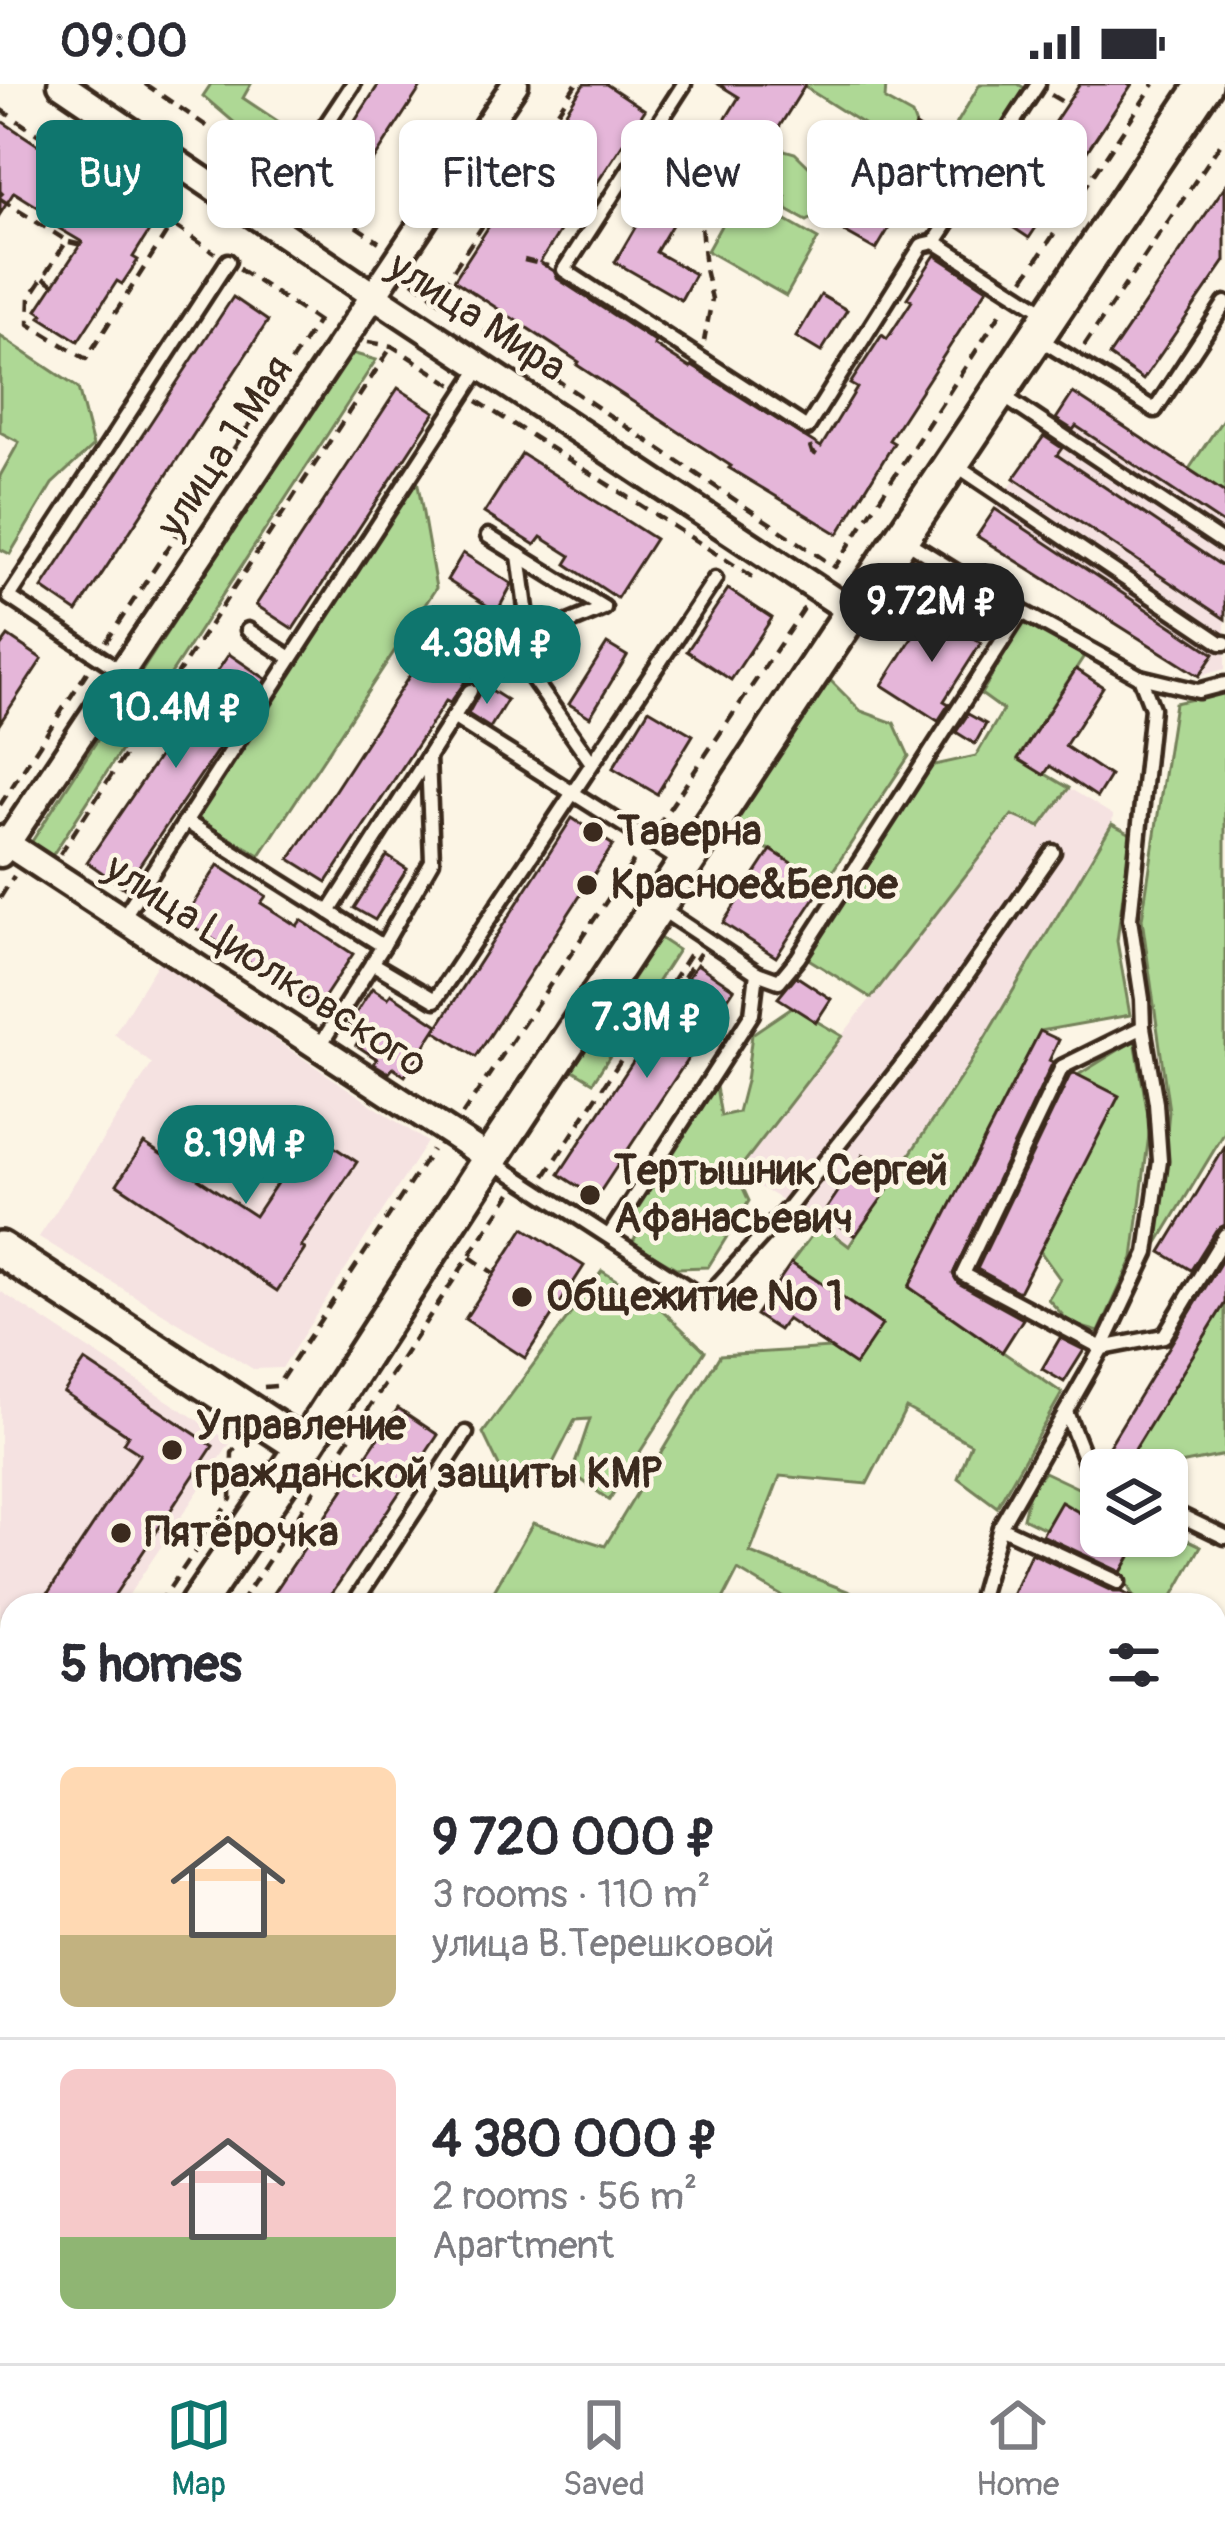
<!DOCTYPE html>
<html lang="en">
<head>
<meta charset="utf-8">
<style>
	body { margin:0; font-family:Pangolin,sans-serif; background:#f2f2f3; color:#2b2b33; height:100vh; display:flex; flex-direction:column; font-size:45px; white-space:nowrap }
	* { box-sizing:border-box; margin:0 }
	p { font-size:39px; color:#7c7c81 }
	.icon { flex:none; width:66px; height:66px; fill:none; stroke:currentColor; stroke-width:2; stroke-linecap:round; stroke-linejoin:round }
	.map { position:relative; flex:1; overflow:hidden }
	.details { position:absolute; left:0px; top:1509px; width:1227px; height:771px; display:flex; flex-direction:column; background:#fff; border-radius:36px 36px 0 0; box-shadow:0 3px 9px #0004 }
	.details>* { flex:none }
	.banner { position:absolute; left:36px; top:36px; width:1155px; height:108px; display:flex; gap:24px }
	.tools { position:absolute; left:1080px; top:1365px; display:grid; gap:24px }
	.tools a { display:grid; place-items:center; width:108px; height:108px; border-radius:18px; background:#fff; box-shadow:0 3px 9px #0004; font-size:60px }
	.price { position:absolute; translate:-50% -102px; padding:0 27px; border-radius:42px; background:#0f766e; color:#fff; font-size:39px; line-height:78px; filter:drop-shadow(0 3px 6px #0008) }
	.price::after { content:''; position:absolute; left:50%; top:72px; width:36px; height:27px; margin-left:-18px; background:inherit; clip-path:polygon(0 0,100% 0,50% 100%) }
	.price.selected { background:#222; color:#fff }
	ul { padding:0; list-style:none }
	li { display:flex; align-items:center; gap:36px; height:300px; padding:0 60px }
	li+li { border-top:3px solid #e1e1e2 }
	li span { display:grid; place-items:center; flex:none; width:336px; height:240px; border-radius:18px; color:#555 }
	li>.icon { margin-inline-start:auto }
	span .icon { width:144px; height:144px; fill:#fffc; stroke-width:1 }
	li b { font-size:51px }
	h2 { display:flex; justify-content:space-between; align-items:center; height:144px; padding:0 60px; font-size:51px }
	.chip { padding:0 42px; border-radius:18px; background:#fff; box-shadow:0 3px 9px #0004; font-size:42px; line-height:108px }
	.chip.selected { background:#0f766e; color:#fff }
	.status { display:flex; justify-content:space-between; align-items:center; height:84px; padding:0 60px; background:#fff; direction:ltr }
	.status svg { height:33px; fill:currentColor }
	.menu { display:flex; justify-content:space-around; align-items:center; height:168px; border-top:3px solid #e1e1e2; background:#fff; font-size:33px; color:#7c7c81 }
	.menu a { display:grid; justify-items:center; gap:6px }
	.menu .selected { color:#0f766e }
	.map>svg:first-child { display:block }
</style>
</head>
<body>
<div class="status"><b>09:00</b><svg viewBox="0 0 49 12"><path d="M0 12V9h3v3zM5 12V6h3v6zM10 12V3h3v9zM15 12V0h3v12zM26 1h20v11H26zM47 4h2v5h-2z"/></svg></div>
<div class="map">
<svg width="1225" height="2279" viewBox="0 0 1225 2279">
	<rect width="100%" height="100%" fill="#fcf5e5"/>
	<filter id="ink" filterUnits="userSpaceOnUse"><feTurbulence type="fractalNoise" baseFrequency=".00833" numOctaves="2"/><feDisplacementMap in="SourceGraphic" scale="24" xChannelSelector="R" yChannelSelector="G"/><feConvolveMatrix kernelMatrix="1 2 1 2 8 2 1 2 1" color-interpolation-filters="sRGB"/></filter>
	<g filter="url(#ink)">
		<g fill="#f5e2e1">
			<path d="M1073,309L1225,409V585L1199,592L977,452Z"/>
			<path d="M1069,704L1113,731L1112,740L969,981L849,1163L821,1140L811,1152L788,1135L782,1116L736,1089L1012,731L1040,743Z"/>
			<path d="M159,877L427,1058L282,1284L253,1285L39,1153L152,980L114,950Z"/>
			<path d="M0,1207L231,1358L122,1521H12V1687L10,1690L0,1684Z"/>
			<path d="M1215,1989L1225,1995V2279H527L525,2268H1215Z"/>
		</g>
		<g fill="#aed895" stroke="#74815a" stroke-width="3">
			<path d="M211,0H251L243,14L297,50L282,79L203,12Z"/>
			<path d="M800,0H886L885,16L912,31L916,42L901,64Z"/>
			<path d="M980,0H1018L1026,5L979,84L943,63Z"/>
			<path d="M767,61L795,69L837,110L858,124L847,144L820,130L807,137L787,126L786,113L753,85Z"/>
			<path d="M701,66L749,92L739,110L818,155L786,212L707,167L733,120L686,93Z"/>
			<path d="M0,252L78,304L93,362L52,400L10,470L0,465V392L19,358L0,348Z"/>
			<path d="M348,268L376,276L50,775L29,762Z"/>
			<path d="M1225,332V409L1189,385Z"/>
			<path d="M417,395L436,504L260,771L196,735Z"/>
			<path d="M1024,538L1084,572L1018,674L1069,704L1040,743L1012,731L871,914L807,874L930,682L976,672L1003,626L981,610Z"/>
			<path d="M822,588L861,627L894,639L909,672L824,800L771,766L716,751Z"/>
			<path d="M1225,608V1048L1156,1162L1169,1027L1142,835L1175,619Z"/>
			<path d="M1112,740L1131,750L1117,857L1130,931L1040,947L909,1203L1062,1309L997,1423L958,1394L971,1360L906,1324L867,1400L780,1392L750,1469L883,1521H797L738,1486L720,1521H486L533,1439L605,1462L720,1271L830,1264L855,1280L881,1240L791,1179L820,1140L849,1162L969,981Z"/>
			<path d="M649,847L678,866L593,998L563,980Z"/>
			<path d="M792,923L842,952L736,1089L749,1117L708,1183L676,1184L632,1159L643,1139L630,1129L715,997L721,1032L738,1028L746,997L752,950Z"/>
			<path d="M1135,956L1150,1043L1133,1174L1099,1248L1071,1240L1048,1215L1060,1195L1040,1167L1118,1012L1078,991Z"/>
			<path d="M602,1187L660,1224L705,1267L609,1416L572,1389L590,1335L575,1336L547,1391L509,1403L483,1349Z"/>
			<path d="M1225,1219V1371L1180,1380L1183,1423L1167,1415V1386H1108L1100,1382L1106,1367L1126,1379Z"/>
			<path d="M1044,1388L1101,1415V1441L1062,1418L1046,1445L1023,1434L1030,1405Z"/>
			<path d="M1167,1446L1201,1462L1168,1521H1131L1134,1514L1121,1489L1136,1462L1119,1452H1167Z"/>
			<path d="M1225,1659V1995L1215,1989V1660L1222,1663Z"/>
			<path d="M12,2266V2268H91L64,2279H3Z"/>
			<path d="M436,2268H525L527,2279H449L436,2273Z"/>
		</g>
		<g fill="#e5b6d9" stroke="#3b2a1e" stroke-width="3">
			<path d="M379,0H423L351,111L320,91Z"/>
			<path d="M584,0H606L645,26L595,102L540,67Z"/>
			<path d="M718,0H806L753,85L711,59L739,13Z"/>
			<path d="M1080,0H1132L1029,154L993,130Z"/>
			<path d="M0,36L155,138L133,173L138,176L122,200L117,197L78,257L40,233L43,230L37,226L82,158L45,136L49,130L14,108L0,130Z"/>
			<path d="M916,42L940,58L925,80L901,64Z"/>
			<path d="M875,96L907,114L876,166L844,148Z"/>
			<path d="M1225,102V177L1143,296L1109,272Z"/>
			<path d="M658,104L684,120L656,168L695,190L681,216L615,178Z"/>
			<path d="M513,105L565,139L540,178L554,187L558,195L655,258L654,261L690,284L692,282L821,363L857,304L850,300L882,251L887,255L912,217L907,214L935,171L987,205L889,356L894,359L838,450L729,384L731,382L577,281L579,278L454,196Z"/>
			<path d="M821,211L847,226L821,268L796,253Z"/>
			<path d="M233,213L268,237L77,528L42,504Z"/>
			<path d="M398,304L435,328L293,545L256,521Z"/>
			<path d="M1073,309L1225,409V441L1076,342L1073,346L1056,335Z"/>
			<path d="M1044,352L1062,364L1057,371L1225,484V535L1014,394Z"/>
			<path d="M522,370L655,455L617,514L566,480L571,472L541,453L535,461L484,429Z"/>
			<path d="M995,425L1214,570L1199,592L977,452Z"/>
			<path d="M463,469L512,500L497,528L447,496Z"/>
			<path d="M728,505L772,534L731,596L687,567Z"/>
			<path d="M930,526L981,559L944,617L949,620L938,637L882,601Z"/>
			<path d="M8,552L42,575L0,639V563Z"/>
			<path d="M607,560L627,572L590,633L569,620Z"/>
			<path d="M229,570L266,595L124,804L87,778Z"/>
			<path d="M423,571L465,598L450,619L446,617L327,798L290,775Z"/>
			<path d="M1076,585L1103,603L1065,662L1110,692L1097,713L1050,682L1044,691L1018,675Z"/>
			<path d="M488,604L507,616L490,644L468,630L480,608L484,610Z"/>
			<path d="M649,625L693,651L657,710L613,684Z"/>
			<path d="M968,630L986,640L975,660L956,648Z"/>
			<path d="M572,734L613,761L476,973L435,947Z"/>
			<path d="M771,766L824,800L776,873L723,839Z"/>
			<path d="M387,772L407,785L375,836L354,824Z"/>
			<path d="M218,781L266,812L261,819L297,842L301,836L353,870L318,923L183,836Z"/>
			<path d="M697,880L734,905L596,1114L559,1090Z"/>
			<path d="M796,892L831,915L816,938L778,914Z"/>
			<path d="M372,904L388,914L391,910L438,941L405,992L393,984L389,989L374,980L377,975L356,961L362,951L348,942Z"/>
			<path d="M1040,947L1059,956L1049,977L1053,978L953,1190L958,1199L1023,1235L1002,1268L909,1203Z"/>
			<path d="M1074,989L1119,1012L1019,1208L977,1185L1070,991Z"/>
			<path d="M311,1048L357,1078L301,1163L305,1165L277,1207L117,1100L144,1059L255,1132Z"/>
			<path d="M1225,1063V1141L1216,1146L1191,1186L1161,1168Z"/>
			<path d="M863,1071L896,1094L855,1152L823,1130Z"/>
			<path d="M524,1144L584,1182L525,1274L465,1235Z"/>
			<path d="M1225,1171V1219L1126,1380L1106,1367Z"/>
			<path d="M791,1179L882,1241L855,1281L787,1235L779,1246L756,1231Z"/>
			<path d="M1060,1254L1084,1266L1064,1298L1042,1285Z"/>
			<path d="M85,1277L213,1362L108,1521H40L140,1370L123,1359L128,1351L64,1308Z"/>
			<path d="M398,1324L438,1351L324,1521H266Z"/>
			<path d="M1061,1418L1101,1441V1452H1119L1136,1462L1121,1488L1042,1451Z"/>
			<path d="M1031,1469L1114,1508H1121L1151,1521H1022L1010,1516Z"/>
		</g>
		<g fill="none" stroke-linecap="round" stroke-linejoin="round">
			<g stroke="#3b2a1e" stroke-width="21">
				<g id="lane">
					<path d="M684,0L564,186L807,344L922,161L935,158"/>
					<path d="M1038,0L935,158L1050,231"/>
					<path d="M262,137L353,0"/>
					<path d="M1038,254L1155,326L1225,219"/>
					<path d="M1000,310L1225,460"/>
					<path d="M956,381L1221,559H1225"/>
					<path d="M488,452L604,524L530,555L519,575L592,679"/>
					<path d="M903,455L1006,519L1140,593L1152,624L1130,835L1142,915L1143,943L1062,983L963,1190L1102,1264L1147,1169L1160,1077L1156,1019L1143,943"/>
					<path d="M519,471L530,555"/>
					<path d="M248,546L291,574"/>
					<path d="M122,588L9,513L228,177"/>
					<path d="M1140,593L1198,607L1225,600"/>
					<path d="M453,633L685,780"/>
					<path d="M185,737L383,862L319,963"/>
					<path d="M329,828L470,607"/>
					<path d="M122,835L481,283"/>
					<path d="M383,862L432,777L428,673"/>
					<path d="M372,879L435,916L715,495"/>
					<path d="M757,889L779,897L798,874L1021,528"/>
					<path d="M492,1077L705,1215L789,1123L924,953L1053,768"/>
					<path d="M609,1152L752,930L757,889L658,823"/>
					<path d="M1066,1328L1089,1386L1101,1392"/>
					<path d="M1167,1425L1225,1453"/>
					<path d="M1118,1498L1000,1443L1102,1264L1164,1252L1225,1151"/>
					<path d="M353,1521L466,1349"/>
					<path d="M990,1521L979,1517L1000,1443"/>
					<path d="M0,1709L12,1713"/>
					<path d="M0,2010L12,2018"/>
					<path d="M0,2120L12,2129"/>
					<path d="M1215,2134L1225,2116"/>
					<path d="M139,2268L143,2279"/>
					<path d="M557,2268L589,2279"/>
					<path d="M1008,2268L1027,2279"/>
					<path d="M597,2279L603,2268"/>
					<path d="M689,2279L696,2268"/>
					<path d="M800,2279L806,2268"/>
					<path d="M907,2279L913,2268"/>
					<path d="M1133,2279L1139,2268"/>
				</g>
			</g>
			<g stroke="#3b2a1e" stroke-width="33">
				<g id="street">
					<path d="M61,0L373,211L852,528"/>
					<path d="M0,755L490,1075"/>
					<path d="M0,770L515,0"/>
					<path d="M317,2279L324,2268"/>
				</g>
			</g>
			<g stroke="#3b2a1e" stroke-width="42">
				<g id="secondary">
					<path d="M0,1165L304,1363"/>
					<path d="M197,1521L304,1363L490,1075L852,528L1205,0"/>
					<path d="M0,1810L12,1793"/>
				</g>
			</g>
			<g stroke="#3b2a1e" stroke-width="4.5" stroke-dasharray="12 9" stroke-linecap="butt">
				<path d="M145,0L274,88"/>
				<path d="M576,0L435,214L835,483L1004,224"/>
				<path d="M1051,11L1066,20"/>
				<path d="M0,25L215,169"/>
				<path d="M1020,56L1035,66"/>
				<path d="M655,76L687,109L701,142L705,185L712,215L704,257"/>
				<path d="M989,103L1004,113"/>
				<path d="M304,107L379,158"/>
				<path d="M0,111L3,108"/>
				<path d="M0,115L67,157L30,213L29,240L86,275L172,140"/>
				<path d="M69,158L86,162"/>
				<path d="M524,176L548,182"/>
				<path d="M239,185L325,242"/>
				<path d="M44,194L59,204"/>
				<path d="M1024,195L1154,0"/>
				<path d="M413,197L435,214"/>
				<path d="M368,258L392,262L453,301"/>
				<path d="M1084,262L1225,53"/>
				<path d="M477,317L756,495"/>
				<path d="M810,362L812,368L822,374"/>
				<path d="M106,558L318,237"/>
				<path d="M0,721L87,588"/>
				<path d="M657,743L803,526L801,524"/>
				<path d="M60,770L392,262"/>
				<path d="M0,814L14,792"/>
				<path d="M684,893L700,869"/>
				<path d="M462,1031L637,772"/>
				<path d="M545,1092L693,865"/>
				<path d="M470,1173L495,1190"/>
				<path d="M264,1303L277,1302L432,1066"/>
				<path d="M326,1517L332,1521"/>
				<path d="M158,1521L231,1415L232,1369L241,1356"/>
				<path d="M239,1521L511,1109"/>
				<path d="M0,1751L12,1734"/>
				<path d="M0,2268L12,2254"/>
			</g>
			<use href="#lane" stroke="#fcf5e5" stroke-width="12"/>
			<use href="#street" stroke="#fcf5e5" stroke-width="24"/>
			<use href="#secondary" stroke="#fcf5e5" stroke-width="33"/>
		</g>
	</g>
	<g fill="#3b2a1e" stroke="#fcf5e5" stroke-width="4.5">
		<circle cx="593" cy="748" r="12"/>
		<circle cx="587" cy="801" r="12"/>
		<circle cx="590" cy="1111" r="12"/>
		<circle cx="522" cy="1213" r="12"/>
		<circle cx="172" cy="1366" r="12"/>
		<circle cx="121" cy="1449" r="12"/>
	</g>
	<g text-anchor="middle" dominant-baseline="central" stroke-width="9" stroke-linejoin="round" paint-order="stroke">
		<g font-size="42" fill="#3b2a1e" stroke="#fcf5e5">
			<text transform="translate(477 233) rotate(33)">улица Мира</text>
			<text transform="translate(225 363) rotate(-56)">улица 1 Мая</text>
			<text transform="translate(266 882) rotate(33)">улица Циолковского</text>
		</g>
		<g font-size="42" font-weight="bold" fill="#3b2a1e" stroke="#fcf5e5" text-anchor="start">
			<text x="617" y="748">Таверна</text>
			<text x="611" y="801">Красное&amp;Белое</text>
			<text x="614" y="1087">Тертышник Сергей<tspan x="614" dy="48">Афанасьевич</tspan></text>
			<text x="546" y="1213">Общежитие № 1</text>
			<text x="196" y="1342">Управление<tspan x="196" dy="48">гражданской защиты КМР</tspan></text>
			<text x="145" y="1449">Пятёрочка</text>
		</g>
	</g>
</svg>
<div class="tools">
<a><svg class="icon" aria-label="layers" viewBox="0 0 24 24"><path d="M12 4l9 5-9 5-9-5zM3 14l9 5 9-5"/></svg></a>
</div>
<b class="price selected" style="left:932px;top:581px">9.72M ₽</b>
<b class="price" style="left:487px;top:623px">4.38M ₽</b>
<b class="price" style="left:176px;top:687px">10.4M ₽</b>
<b class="price" style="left:647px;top:997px">7.3M ₽</b>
<b class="price" style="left:246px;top:1123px">8.19M ₽</b>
<div class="banner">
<a class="chip selected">Buy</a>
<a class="chip">Rent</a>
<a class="chip">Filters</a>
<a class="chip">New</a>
<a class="chip">Apartment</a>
</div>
<section class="details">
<h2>5 homes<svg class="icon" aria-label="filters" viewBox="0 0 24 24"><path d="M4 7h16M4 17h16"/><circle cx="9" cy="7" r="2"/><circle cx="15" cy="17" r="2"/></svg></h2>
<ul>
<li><span style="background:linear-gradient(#ffd9b3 70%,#c2b280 0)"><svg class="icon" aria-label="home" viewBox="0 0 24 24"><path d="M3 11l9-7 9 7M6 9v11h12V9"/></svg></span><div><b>9 720 000 ₽</b><p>3 rooms · 110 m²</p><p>улица В.Терешковой</p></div></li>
<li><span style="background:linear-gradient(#f6c9c9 70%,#8fb573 0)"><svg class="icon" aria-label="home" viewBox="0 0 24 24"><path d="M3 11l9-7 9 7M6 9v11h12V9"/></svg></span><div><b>4 380 000 ₽</b><p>2 rooms · 56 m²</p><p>Apartment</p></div></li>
</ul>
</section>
</div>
<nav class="menu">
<a class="selected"><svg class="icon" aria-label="map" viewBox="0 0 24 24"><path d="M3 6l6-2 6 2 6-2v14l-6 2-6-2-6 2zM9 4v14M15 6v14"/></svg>Map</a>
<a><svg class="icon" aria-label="saved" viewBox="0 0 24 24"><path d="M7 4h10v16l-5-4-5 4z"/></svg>Saved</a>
<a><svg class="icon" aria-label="home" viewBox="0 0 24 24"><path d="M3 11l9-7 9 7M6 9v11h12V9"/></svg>Home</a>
</nav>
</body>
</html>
